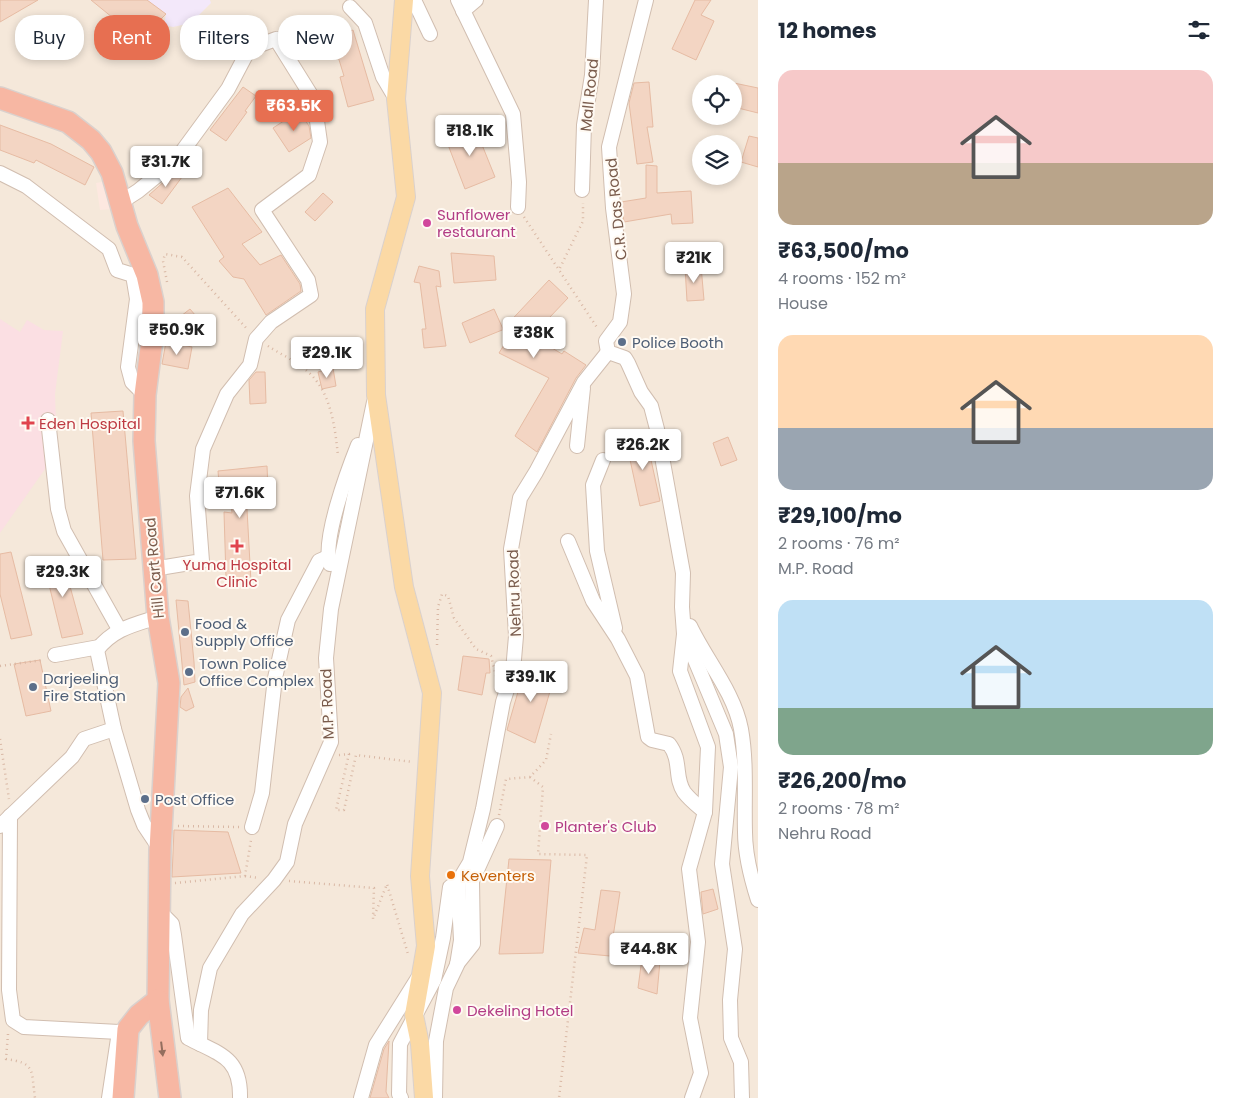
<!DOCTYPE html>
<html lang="en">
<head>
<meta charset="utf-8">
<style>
	body { margin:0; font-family:Poppins,sans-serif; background:#f6f6f7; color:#1f2937; height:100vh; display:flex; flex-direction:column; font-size:19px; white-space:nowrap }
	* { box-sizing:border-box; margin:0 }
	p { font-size:16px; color:#747a83 }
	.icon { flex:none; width:28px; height:28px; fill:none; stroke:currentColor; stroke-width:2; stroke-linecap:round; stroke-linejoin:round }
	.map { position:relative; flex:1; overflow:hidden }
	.panel { display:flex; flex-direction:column; background:#fff; width:475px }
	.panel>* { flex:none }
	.top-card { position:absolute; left:15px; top:15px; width:475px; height:45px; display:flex; gap:10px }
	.controls { position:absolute; left:692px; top:75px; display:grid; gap:10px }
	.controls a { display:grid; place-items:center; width:50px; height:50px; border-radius:50%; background:#fff; box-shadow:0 2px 8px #0003; font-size:25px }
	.price { position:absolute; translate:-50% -42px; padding:0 11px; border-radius:5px; background:#fff; color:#222; font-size:16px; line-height:32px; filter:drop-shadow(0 1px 2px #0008) }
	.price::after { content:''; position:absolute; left:50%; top:30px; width:15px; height:11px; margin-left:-8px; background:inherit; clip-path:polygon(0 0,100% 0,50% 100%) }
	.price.active { background:#e76f51; color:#fff }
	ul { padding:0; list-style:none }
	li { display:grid; align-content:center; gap:10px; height:265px; padding:0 20px }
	li span { display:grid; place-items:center; height:155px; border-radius:15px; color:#555 }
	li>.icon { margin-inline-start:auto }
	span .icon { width:90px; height:90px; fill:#fffc; stroke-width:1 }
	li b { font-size:21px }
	h2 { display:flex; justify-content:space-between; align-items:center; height:60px; padding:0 20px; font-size:21px }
	.pill { padding:0 18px; border-radius:20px; background:#fff; box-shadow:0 2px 8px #0003; font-size:18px; line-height:45px }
	.pill.active { background:#e76f51; color:#fff }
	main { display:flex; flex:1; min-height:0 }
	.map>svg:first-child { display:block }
</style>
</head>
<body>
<main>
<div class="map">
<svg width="758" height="1098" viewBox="0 0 758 1098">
	<rect width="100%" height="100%" fill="#fdf6ec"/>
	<path fill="#f5e8da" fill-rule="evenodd" d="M0,0H758V1098H0ZM701,84H734V116H701ZM701,144H734V176H701Z"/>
	<path fill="#fde8e0" d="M107,181L111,209L100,210L96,183Z"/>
	<path fill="#f3e8fa" d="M147,0H210L211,3L191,23L173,27L164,25L166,14Z"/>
	<path fill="#fbdfe3" d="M0,319L20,332L27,320L44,330L63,331L55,394L57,452L0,533Z"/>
	<g fill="#f3d5c3" stroke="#e6bba3">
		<path d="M0,0H38L0,22Z"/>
		<path d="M91,0H147L166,14L140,40Z"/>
		<path d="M695,0H711L701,15L714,21L696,60L672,49Z"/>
		<path d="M353,30L374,100L348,107L340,77L344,76L332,37Z"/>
		<path d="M649,82L653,127H647L653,162L637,164L629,103L634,83Z"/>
		<path d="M734,83L758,88V113L734,107Z"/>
		<path d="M243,87L256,96L245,111L247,112L226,141L210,130Z"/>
		<path d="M299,111L309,126L311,138L289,152L273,128Z"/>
		<path d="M0,125L51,144L94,167L85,185L36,160L34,163L0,150Z"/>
		<path d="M474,125L495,177L465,189L445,137Z"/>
		<path d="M749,136L758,138V167L741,162Z"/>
		<path d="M646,165L657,166V193L691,191L693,223L672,224L671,214L624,222L621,202L646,198Z"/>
		<path d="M175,172L182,177L162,204L149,195Z"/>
		<path d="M228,188L262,232L242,244L260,265L281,255L300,284L301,291L266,315L244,279L233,277L219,261L224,257L192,207Z"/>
		<path d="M323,193L333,202L315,221L305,212Z"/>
		<path d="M451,253L494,256L496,280L454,283Z"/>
		<path d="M419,266L439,271L441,287L436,286L446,346L424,348L422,329H426L420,283L414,282Z"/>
		<path d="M701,266L704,300L687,301L685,267Z"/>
		<path d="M549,280L568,298L532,336L562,354L564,351L586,365L576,378L537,452L515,436L549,378L499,353L517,324L470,343L462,323L494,309L503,329Z"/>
		<path d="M190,309L201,322L191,329L181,316Z"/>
		<path d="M166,342L192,347L188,369L162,364Z"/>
		<path d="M333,368L336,386L322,389L318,372Z"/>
		<path d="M256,372H265L266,403L250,404L249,380Z"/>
		<path d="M123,411L136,559L103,560L91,413Z"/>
		<path d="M646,437L660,501L640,506L626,441Z"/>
		<path d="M728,437L737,460L721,466L713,443Z"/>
		<path d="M267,466L268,489L246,491L251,582L226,578L224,512L232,513L229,482L219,483L218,471Z"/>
		<path d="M11,552L32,635L11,639L0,594V554Z"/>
		<path d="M62,557L83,634L62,638L43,560Z"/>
		<path d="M176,600L188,601L194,662L195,682L184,685Z"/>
		<path d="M463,656L489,659L490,673H486L482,695L458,690Z"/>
		<path d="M40,660L51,711L26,716L14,664Z"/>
		<path d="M526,664L555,674L535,743L507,730Z"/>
		<path d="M188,688L194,707L186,711L180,707L181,697Z"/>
		<path d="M174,830L228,832L241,873L172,877Z"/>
		<path d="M509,859L551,860L543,953L499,954Z"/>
		<path d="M713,889L718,909L703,914L701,892Z"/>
		<path d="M601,890L620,892L610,956L578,953L584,928L595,930Z"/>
		<path d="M642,958L660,961L657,994L638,988Z"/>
		<path d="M389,1041L386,1092L389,1098H370L384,1049Z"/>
	</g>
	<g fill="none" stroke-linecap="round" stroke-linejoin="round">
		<g stroke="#d1beb0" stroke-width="16">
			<g id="minor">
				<path d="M414,0L430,34"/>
				<path d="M458,0L513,114L519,182L518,207"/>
				<path d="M646,0L609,147L613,208L624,294L620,322L606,341L608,352L625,358L628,363L641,392L651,406L657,429L683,573L682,607L684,634L680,671L708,747L705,812L689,869L698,942L690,1018L701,1073L692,1098"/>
				<path d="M350,7L365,23L383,77L396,99"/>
				<path d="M463,11L476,0"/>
				<path d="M0,173L26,186L109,249L117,270L133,275L137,299L128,367L132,382L145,395"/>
				<path d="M582,190L584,125L592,75L596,0"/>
				<path d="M121,202L138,191L176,160L228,89L249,49L276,39L314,100L320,142L309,175L262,210L308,280L311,295L271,322L256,339L250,365L227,394L203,449L197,496L202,561L153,569"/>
				<path d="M48,420L58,509L64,531L119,629"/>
				<path d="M577,446L583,388"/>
				<path d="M603,460L593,485L597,551L615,628"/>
				<path d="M568,541L593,601L618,639L637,676L648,737L652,740L669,744C682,761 674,777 684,792C690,800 698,806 705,812"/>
				<path d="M330,564C322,540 348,470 358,445"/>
				<path d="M158,617C133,625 113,629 97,650L114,729L138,810L144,825L160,849"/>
				<path d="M690,626C706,660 734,692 741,729C747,763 744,798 745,832C745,855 751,878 758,900"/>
				<path d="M685,636L726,734L731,767L722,864L735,949L730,1000L731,1038L741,1062L742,1098"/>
				<path d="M55,655L99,647"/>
				<path d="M10,816L9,990L13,1020L24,1027L119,1032"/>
				<path d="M0,826L72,757L84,739L114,729"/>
				<path d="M252,827L262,793L275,678L288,620L319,561L328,557"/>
				<path d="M160,912L172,924L174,935L188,1038C219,1054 241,1057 240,1098"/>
				<path d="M457,964L473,944L472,881L497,826"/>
				<path d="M200,1044L201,1010L210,968L242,914L274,880L287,862L295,824L331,742L326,658L331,609L374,402"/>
				<path d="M109,1098L119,1032"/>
				<path d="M361,1098L376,1045L418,978"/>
				<path d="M401,1098L399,1094L400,1044L434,980L443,938L450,887L458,882L470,862L483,809L503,702L513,671L516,636L511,549L520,498L536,472L584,382L608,352"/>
				<path d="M435,1098L436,1041L446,988L457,965L461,940L458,882"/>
			</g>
		</g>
		<g stroke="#dad1cd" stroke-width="20">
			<path id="major" d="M404,0L396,99L406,197L375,309L376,395L404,587L432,693L420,876L426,946L414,1015L420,1044L424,1098"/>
		</g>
		<g stroke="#dad1cd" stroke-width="24">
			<g id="highway">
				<path d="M0,98L68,122L91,140L101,152L112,173L127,226L147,275L153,302V332L145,395L144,441L158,617L169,683L160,850L158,1000L139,1015L128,1029L123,1098"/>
				<path d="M158,1000L170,1098"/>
			</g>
		</g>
		<g stroke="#d9b8a5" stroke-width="2.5" stroke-dasharray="1 4" stroke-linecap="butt">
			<path d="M524,217L598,329"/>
			<path d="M560,268L583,221V203"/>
			<path d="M167,282L163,261L165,254L182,257L248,330"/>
			<path d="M268,346C280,354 296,361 307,371C331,391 335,427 338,456"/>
			<path d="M437,645L438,607L442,594L448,596L454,618L476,649L491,656L496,676"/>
			<path d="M0,666L43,660"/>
			<path d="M0,739L9,799"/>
			<path d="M339,755L349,754L336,810H344L356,755L413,762"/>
			<path d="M530,777L543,787L538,854L587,855L559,1098"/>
			<path d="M499,815L506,779L530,777L546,760L551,734"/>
			<path d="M178,826L240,827"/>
			<path d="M245,876L259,878"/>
			<path d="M289,881L374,888L373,919L387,884L408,954"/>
			<path d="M175,883L245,876L251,840"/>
			<path d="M8,1034L6,1059C36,1063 31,1070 35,1098"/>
		</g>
		<use href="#minor" stroke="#fff" stroke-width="14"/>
		<use href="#major" stroke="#fbd9a5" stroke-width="18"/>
		<use href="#highway" stroke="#f7b7a3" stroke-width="21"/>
	</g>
	<defs><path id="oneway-solid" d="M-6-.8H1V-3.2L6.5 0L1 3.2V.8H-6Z" transform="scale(1.25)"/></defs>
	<use fill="#936e5e" href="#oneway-solid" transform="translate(162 1049) rotate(83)"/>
	<g fill="#d1479c" stroke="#fffaf3" stroke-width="2">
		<circle cx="427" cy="223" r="5"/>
		<circle cx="545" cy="826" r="5"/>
		<circle cx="457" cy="1010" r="5"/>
	</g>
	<g fill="#5c6f8a" stroke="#fffaf3" stroke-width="2">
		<circle cx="622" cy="342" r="5"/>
		<circle cx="185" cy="632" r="5"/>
		<circle cx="189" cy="672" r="5"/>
		<circle cx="33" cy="687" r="5"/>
		<circle cx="145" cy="799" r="5"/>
	</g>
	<g fill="#e0444e" stroke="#fffaf3" stroke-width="2">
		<path d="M25.5 415.5h5v5h5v5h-5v5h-5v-5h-5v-5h5z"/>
		<path d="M234.5 538.5h5v5h5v5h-5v5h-5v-5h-5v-5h5z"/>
	</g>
	<circle fill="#e8710a" stroke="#fffaf3" stroke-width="2" cx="451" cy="875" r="5"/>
	<g text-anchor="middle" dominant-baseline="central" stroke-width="4" stroke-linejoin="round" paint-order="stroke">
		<g font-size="15" fill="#7a5c4d" stroke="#fffaf3">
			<text transform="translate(589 95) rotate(-84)">Mall Road</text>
			<text transform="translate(616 209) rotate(-96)">C.R. Das Road</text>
			<text transform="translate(154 568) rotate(-95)">Hill Cart Road</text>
			<text transform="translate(514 593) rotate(-92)">Nehru Road</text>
			<text transform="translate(327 704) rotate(-92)">M.P. Road</text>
		</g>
		<g font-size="15" fill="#b23c85" stroke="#fffaf3" text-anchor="start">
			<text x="437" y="214">Sunflower<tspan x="437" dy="17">restaurant</tspan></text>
			<text x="555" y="826">Planter's Club</text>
			<text x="467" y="1010">Dekeling Hotel</text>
		</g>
		<g font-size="15" fill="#4e5e75" stroke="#fffaf3" text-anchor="start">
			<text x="632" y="342">Police Booth</text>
			<text x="195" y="623">Food &amp;<tspan x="195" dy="17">Supply Office</tspan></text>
			<text x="199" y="663">Town Police<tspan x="199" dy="17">Office Complex</tspan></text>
			<text x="43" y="678">Darjeeling<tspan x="43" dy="17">Fire Station</tspan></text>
			<text x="155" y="799">Post Office</text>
		</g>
		<g font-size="15" fill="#be3a42" stroke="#fffaf3" text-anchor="start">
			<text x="39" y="423">Eden Hospital</text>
			<text x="237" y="564" text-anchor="middle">Yuma Hospital<tspan x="237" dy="17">Clinic</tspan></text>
		</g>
		<g font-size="15" fill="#c56008" stroke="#fffaf3" text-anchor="start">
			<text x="461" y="875">Keventers</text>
		</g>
	</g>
</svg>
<div class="controls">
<a><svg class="icon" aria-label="locate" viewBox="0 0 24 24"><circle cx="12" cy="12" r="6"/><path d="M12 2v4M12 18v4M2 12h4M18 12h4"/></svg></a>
<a><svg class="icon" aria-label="layers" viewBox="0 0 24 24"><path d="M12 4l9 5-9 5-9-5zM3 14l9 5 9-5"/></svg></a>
</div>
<b class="price active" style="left:294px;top:132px">₹63.5K</b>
<b class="price" style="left:470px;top:157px">₹18.1K</b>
<b class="price" style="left:166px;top:188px">₹31.7K</b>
<b class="price" style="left:694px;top:284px">₹21K</b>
<b class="price" style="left:177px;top:356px">₹50.9K</b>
<b class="price" style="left:534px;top:359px">₹38K</b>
<b class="price" style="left:327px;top:379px">₹29.1K</b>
<b class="price" style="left:643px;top:471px">₹26.2K</b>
<b class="price" style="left:240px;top:519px">₹71.6K</b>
<b class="price" style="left:63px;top:598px">₹29.3K</b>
<b class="price" style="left:531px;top:703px">₹39.1K</b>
<b class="price" style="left:649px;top:975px">₹44.8K</b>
<div class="top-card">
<a class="pill">Buy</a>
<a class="pill active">Rent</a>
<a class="pill">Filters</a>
<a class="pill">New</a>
</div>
</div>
<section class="panel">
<h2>12 homes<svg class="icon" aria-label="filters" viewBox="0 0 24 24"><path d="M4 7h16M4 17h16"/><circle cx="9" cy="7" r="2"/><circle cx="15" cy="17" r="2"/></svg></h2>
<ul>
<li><span style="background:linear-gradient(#f6c9c9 60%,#b9a48a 0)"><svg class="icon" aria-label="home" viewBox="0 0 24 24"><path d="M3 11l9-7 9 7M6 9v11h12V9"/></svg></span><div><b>₹63,500/mo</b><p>4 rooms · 152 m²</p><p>House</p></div></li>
<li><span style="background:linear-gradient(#ffd9b3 60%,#9aa5b1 0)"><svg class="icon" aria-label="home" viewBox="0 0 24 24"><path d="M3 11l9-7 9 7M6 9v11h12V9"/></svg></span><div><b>₹29,100/mo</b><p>2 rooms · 76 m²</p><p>M.P. Road</p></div></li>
<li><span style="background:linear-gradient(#bfe0f5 70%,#7fa58c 0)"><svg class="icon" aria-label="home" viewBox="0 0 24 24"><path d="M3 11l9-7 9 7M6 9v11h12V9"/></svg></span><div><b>₹26,200/mo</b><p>2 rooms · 78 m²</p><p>Nehru Road</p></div></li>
</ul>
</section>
</main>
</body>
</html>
